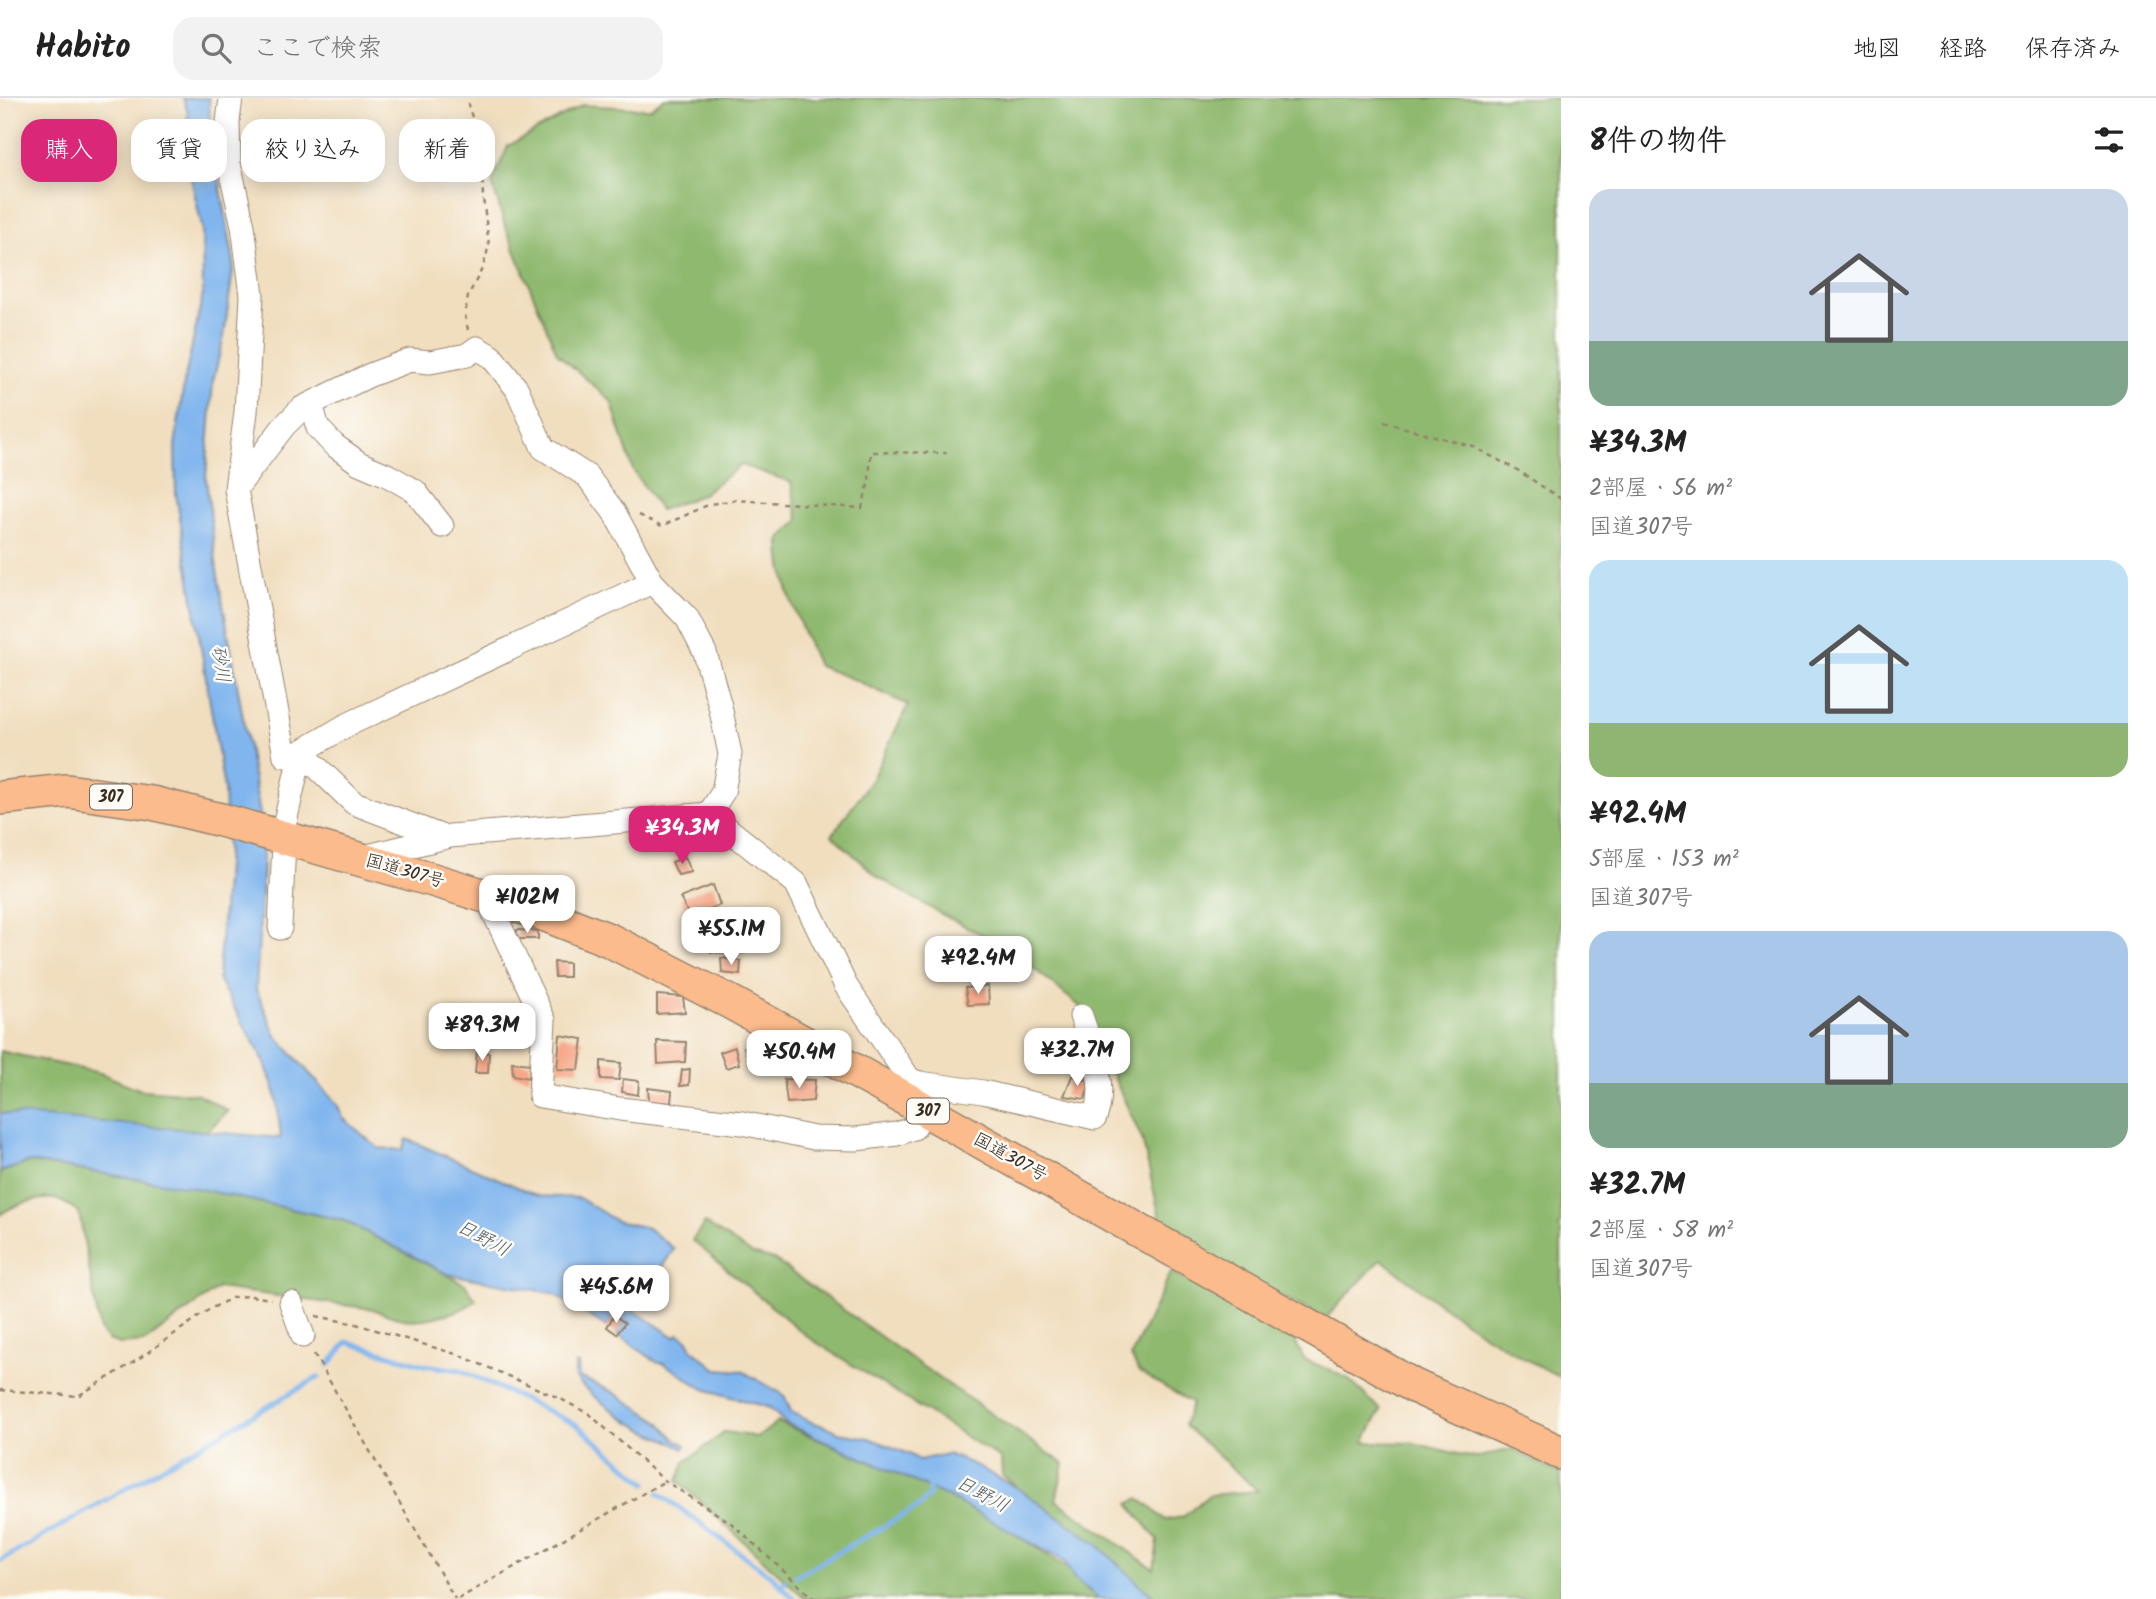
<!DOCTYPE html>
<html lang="ja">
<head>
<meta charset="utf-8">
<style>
	body { margin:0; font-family:Kalam,"Klee One",sans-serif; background:#f2f2f2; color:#222; height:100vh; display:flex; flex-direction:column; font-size:26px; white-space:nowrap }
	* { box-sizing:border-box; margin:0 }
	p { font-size:23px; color:#767676 }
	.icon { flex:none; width:38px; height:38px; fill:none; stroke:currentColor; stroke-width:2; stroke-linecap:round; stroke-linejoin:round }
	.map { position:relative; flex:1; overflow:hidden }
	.side { display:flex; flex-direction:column; background:#fff; width:595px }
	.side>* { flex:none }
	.guide { position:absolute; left:21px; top:21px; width:665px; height:63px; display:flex; gap:14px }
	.price { position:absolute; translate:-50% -60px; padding:0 16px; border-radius:14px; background:#fff; color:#222; font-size:23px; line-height:46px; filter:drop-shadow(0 2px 4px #0008) }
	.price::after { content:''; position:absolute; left:50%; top:42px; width:21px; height:16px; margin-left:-10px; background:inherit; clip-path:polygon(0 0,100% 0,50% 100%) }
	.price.current { background:#db2777; color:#fff }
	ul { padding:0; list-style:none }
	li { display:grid; align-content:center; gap:14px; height:371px; padding:0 28px }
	li span { display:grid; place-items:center; height:217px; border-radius:21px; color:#555 }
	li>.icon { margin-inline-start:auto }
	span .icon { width:126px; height:126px; fill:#fffc; stroke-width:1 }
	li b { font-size:30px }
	h2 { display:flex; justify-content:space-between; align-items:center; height:84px; padding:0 28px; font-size:30px }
	.tag { padding:0 24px; border-radius:21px; background:#fff; box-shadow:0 4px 18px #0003; font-size:24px; line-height:63px }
	.tag.current { background:#db2777; color:#fff }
	header { display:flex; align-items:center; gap:42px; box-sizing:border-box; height:98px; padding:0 35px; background:#fff; border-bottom:2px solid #e0e0e0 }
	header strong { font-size:33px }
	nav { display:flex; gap:38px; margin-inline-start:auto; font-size:24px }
	.search { width:490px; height:63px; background:#f2f2f2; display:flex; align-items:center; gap:18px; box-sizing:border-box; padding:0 24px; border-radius:21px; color:#767676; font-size:26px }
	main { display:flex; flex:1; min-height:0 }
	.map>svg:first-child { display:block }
</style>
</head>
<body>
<header>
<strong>Habito</strong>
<div class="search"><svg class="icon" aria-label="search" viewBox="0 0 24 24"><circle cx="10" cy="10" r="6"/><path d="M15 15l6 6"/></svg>ここで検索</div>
<nav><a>地図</a><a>経路</a><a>保存済み</a></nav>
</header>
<main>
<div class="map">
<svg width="1561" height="1501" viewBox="0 0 1561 1501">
	<rect width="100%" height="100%" fill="#fdfcf7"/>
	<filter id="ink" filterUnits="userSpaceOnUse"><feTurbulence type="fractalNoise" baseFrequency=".0143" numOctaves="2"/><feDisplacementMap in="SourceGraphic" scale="14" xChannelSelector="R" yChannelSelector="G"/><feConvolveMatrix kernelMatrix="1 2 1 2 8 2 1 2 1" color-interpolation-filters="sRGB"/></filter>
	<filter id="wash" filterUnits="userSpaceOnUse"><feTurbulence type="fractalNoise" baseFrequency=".00686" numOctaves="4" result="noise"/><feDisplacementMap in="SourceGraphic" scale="28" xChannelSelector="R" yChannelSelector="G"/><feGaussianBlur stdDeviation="1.57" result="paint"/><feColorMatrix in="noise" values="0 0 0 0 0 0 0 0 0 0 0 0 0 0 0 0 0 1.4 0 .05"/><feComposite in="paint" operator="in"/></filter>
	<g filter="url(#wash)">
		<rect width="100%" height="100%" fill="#f1debf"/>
		<g fill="#90b970" stroke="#667247" stroke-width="2">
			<path d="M665,0H1561V1125L1558,1129L1561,1134V1279C1496,1249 1437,1205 1381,1161L1325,1221L1164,1137L1142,1041L1083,911L1009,850L941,816L878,779L832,737L872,681L908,607L853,581L818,568C801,527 779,486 780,441L799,423L791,384L741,367L701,397L660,412L633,372L611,303L557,255L505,128L492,85L508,48L583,7L650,11Z"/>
			<path d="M0,953L100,975L141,992L198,996L228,1013L197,1043L0,1028Z"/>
			<path d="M30,1064L195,1090L345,1123L465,1186L476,1202C466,1210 459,1213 447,1216C413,1225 404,1224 373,1211L218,1190L145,1244L120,1246L108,1242L100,1233L79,1114C72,1110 62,1102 54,1101C38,1099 12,1107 0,1117V1074Z"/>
			<path d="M705,1125L752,1156L774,1162L916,1264L1064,1366L1056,1402L1154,1471L1158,1442L1129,1406L1139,1400L1165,1422L1183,1419L1209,1397L1258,1393L1184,1327L1192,1305L1139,1274L1131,1258L1171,1174L1294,1241L1304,1261L1347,1280L1381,1312L1364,1344L1413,1345L1475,1360L1512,1351L1561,1376V1501H1157L1002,1377L1001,1361L808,1239L692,1142Z"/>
			<path d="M778,1324L971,1407L1075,1475L1105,1501H806L678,1383L685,1364L725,1334L758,1339Z"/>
		</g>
		<g fill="#80b5ee" stroke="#5e7086" stroke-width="2">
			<path d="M183,0H209L210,30L234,164L224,238L213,283L206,380L217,472L261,722L263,765L256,891L276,938L337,1006L343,1020L378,1050L402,1052L407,1041L538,1098L579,1100L616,1123L648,1130L674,1151L641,1200L632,1194L626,1203L635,1209L633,1212L675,1239L678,1236L687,1241L693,1252L717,1271L742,1273L784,1297L791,1314L811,1324L833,1331L838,1335L869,1340L909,1356L919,1362L947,1356L970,1365L1016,1389L1096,1445L1155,1501H1099L1074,1480L1064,1463L946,1398L785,1325L770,1310L704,1291L663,1265H658L617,1236L624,1225L614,1218L607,1229L552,1195L447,1176L345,1123L195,1090L30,1064L0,1074V1015L281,1040L276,997L265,965L218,881L227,754L224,691L176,396L175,348L184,285L203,196L202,129L184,49L188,15Z"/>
			<path d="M576,1266H578L579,1279L611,1293L659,1323L674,1340L686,1347L683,1351C673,1342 660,1340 649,1334C628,1325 587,1296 574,1278Z"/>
		</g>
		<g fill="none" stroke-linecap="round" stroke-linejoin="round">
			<g stroke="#80b5ee" stroke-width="5">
				<path d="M329,1267L347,1244L424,1267L461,1272L577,1327L646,1385"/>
				<path d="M659,1395L774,1480L780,1487L785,1484"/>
				<path d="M0,1463L319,1279"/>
				<path d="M796,1478L920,1408L929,1397V1384"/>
				<path d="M780,1487L794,1501"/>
			</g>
		</g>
		<g id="blocks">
			<g fill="#f6a788">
				<path d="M685,759L692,774L678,777L672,764Z"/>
				<path d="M713,787L720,807L691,820L680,800Z"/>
				<path d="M517,832L538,833V841H516Z"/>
				<path d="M712,838L742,840V855L711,854Z"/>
				<path d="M721,860L741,863L740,877L722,875Z"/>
				<path d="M554,864L569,865V879H555Z"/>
				<path d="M988,888L989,906L968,907L965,890Z"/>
				<path d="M657,897L683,899L685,914L657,916Z"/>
				<path d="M560,937L583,941L579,972L557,971Z"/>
				<path d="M657,943L686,944L685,964L658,966Z"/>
				<path d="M761,946L764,964L749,965L744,949Z"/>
				<path d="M735,949L739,966L726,970L720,954Z"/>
				<path d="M477,953L489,955L488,975H475Z"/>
				<path d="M601,963L621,965L619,982L601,981Z"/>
				<path d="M512,964L530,966L529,980L513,977Z"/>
				<path d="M690,971L689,987L680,988L682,972Z"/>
				<path d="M1072,978L1090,983L1085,1001L1064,998Z"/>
				<path d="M623,981L639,983L638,997L622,994Z"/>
				<path d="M784,981L815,982L813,1003L787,1005Z"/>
				<path d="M648,990L672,993L671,1005L649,1003Z"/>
				<path d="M632,1194L641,1200L635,1209L626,1203Z"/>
				<path d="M614,1217L625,1225L617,1236L607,1229Z"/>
			</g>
		</g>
	</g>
	<g filter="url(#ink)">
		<use href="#blocks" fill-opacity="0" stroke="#96846e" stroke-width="2"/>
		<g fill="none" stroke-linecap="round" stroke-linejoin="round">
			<g stroke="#96846e" stroke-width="25">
				<g id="minor">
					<path d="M231,0L228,23L229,65L243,128L252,197L246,314L236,391L285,658L301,654L345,628L652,484"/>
					<path d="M311,306L318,330L334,347L359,365L387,377L415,393L442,428"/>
					<path d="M238,388L284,328L302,310L370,277L410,262L430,264L467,257L477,250L491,258L517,291L543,350L587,378L614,414L652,484L687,520L705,555L720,608L730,656L723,694L709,716"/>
					<path d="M301,654L354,705L443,739"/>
					<path d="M360,760L450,738L709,716L796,785L846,888L910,982L904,1000"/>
					<path d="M486,798L544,922L540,998L620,1011L742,1025L814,1040L856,1041L897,1036L914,1030L924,1011"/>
					<path d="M280,830L285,724L301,654"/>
					<path d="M910,982L920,985L983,994L1095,1020C1108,986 1092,951 1081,918"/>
					<path d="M291,1205L303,1238"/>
				</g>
			</g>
			<g stroke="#96846e" stroke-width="36">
				<path id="highway" d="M0,700L67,693L152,705L221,722L433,782L541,815L609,842L732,905L913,1005L1414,1288L1561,1355"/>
			</g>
			<g stroke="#96846e" stroke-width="2.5" stroke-dasharray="5 5" stroke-linecap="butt">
				<path d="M468,232L465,217L468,198L483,169L489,147L483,100L481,43L468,8L469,0"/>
				<path d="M1384,324L1474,349L1519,373L1561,401"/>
				<path d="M639,417L662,428L710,406L735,402L862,410L869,383L871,354L947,355"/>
				<path d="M316,1218L356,1226L459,1257L557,1299L589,1316L665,1383L730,1424L814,1501"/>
				<path d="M314,1256L455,1501"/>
				<path d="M0,1292L78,1298L134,1264L210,1211L234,1199L250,1198L271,1201"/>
				<path d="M458,1501L665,1383"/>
			</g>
			<use href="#minor" stroke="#fff" stroke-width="23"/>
			<use href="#highway" stroke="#fbbb8c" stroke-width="33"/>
		</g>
	</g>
	<g text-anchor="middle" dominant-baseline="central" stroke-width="5" stroke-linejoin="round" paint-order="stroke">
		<g fill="#fdfcf7" stroke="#75695f" stroke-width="2">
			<rect x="90" y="686.5" width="42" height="25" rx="5"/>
			<rect x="907" y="1000.5" width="42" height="25" rx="5"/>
		</g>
		<g font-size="16" font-weight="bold" fill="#3b2a1e">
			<text x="111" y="699">307</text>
			<text x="928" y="1013">307</text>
		</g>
		<g font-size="18" fill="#3b2a1e" stroke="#fdfcf7">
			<text transform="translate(405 774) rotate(16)">国道307号</text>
			<text transform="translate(1010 1060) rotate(29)">国道307号</text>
		</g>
		<g font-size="19" font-style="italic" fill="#535b67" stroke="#fdfcf7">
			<text transform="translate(220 566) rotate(82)">砂川</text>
			<text transform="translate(483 1141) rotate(28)">日野川</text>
			<text transform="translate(982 1397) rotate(28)">日野川</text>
		</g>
	</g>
</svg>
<b class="price current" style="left:682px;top:768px">¥34.3M</b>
<b class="price" style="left:527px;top:837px">¥102M</b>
<b class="price" style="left:731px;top:869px">¥55.1M</b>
<b class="price" style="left:978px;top:898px">¥92.4M</b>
<b class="price" style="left:482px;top:965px">¥89.3M</b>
<b class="price" style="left:1077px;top:990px">¥32.7M</b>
<b class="price" style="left:799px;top:992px">¥50.4M</b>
<b class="price" style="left:616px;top:1227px">¥45.6M</b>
<div class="guide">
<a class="tag current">購入</a>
<a class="tag">賃貸</a>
<a class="tag">絞り込み</a>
<a class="tag">新着</a>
</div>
</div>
<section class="side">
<h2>8件の物件<svg class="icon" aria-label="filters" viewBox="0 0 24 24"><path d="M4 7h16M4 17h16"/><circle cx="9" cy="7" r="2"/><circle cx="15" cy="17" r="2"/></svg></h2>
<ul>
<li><span style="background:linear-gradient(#c9d6e8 70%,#7fa58c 0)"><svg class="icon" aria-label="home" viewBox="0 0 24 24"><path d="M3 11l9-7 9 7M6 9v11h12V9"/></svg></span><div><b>¥34.3M</b><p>2部屋 · 56 m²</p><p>国道307号</p></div></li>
<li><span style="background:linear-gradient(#bfe0f5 75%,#8fb573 0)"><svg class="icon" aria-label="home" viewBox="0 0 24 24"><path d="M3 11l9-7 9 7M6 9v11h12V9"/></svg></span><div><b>¥92.4M</b><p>5部屋 · 153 m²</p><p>国道307号</p></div></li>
<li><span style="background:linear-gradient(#a9c7e8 70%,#7fa58c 0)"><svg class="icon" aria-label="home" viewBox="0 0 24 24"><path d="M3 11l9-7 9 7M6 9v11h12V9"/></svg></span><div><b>¥32.7M</b><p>2部屋 · 58 m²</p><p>国道307号</p></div></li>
</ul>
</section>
</main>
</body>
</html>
